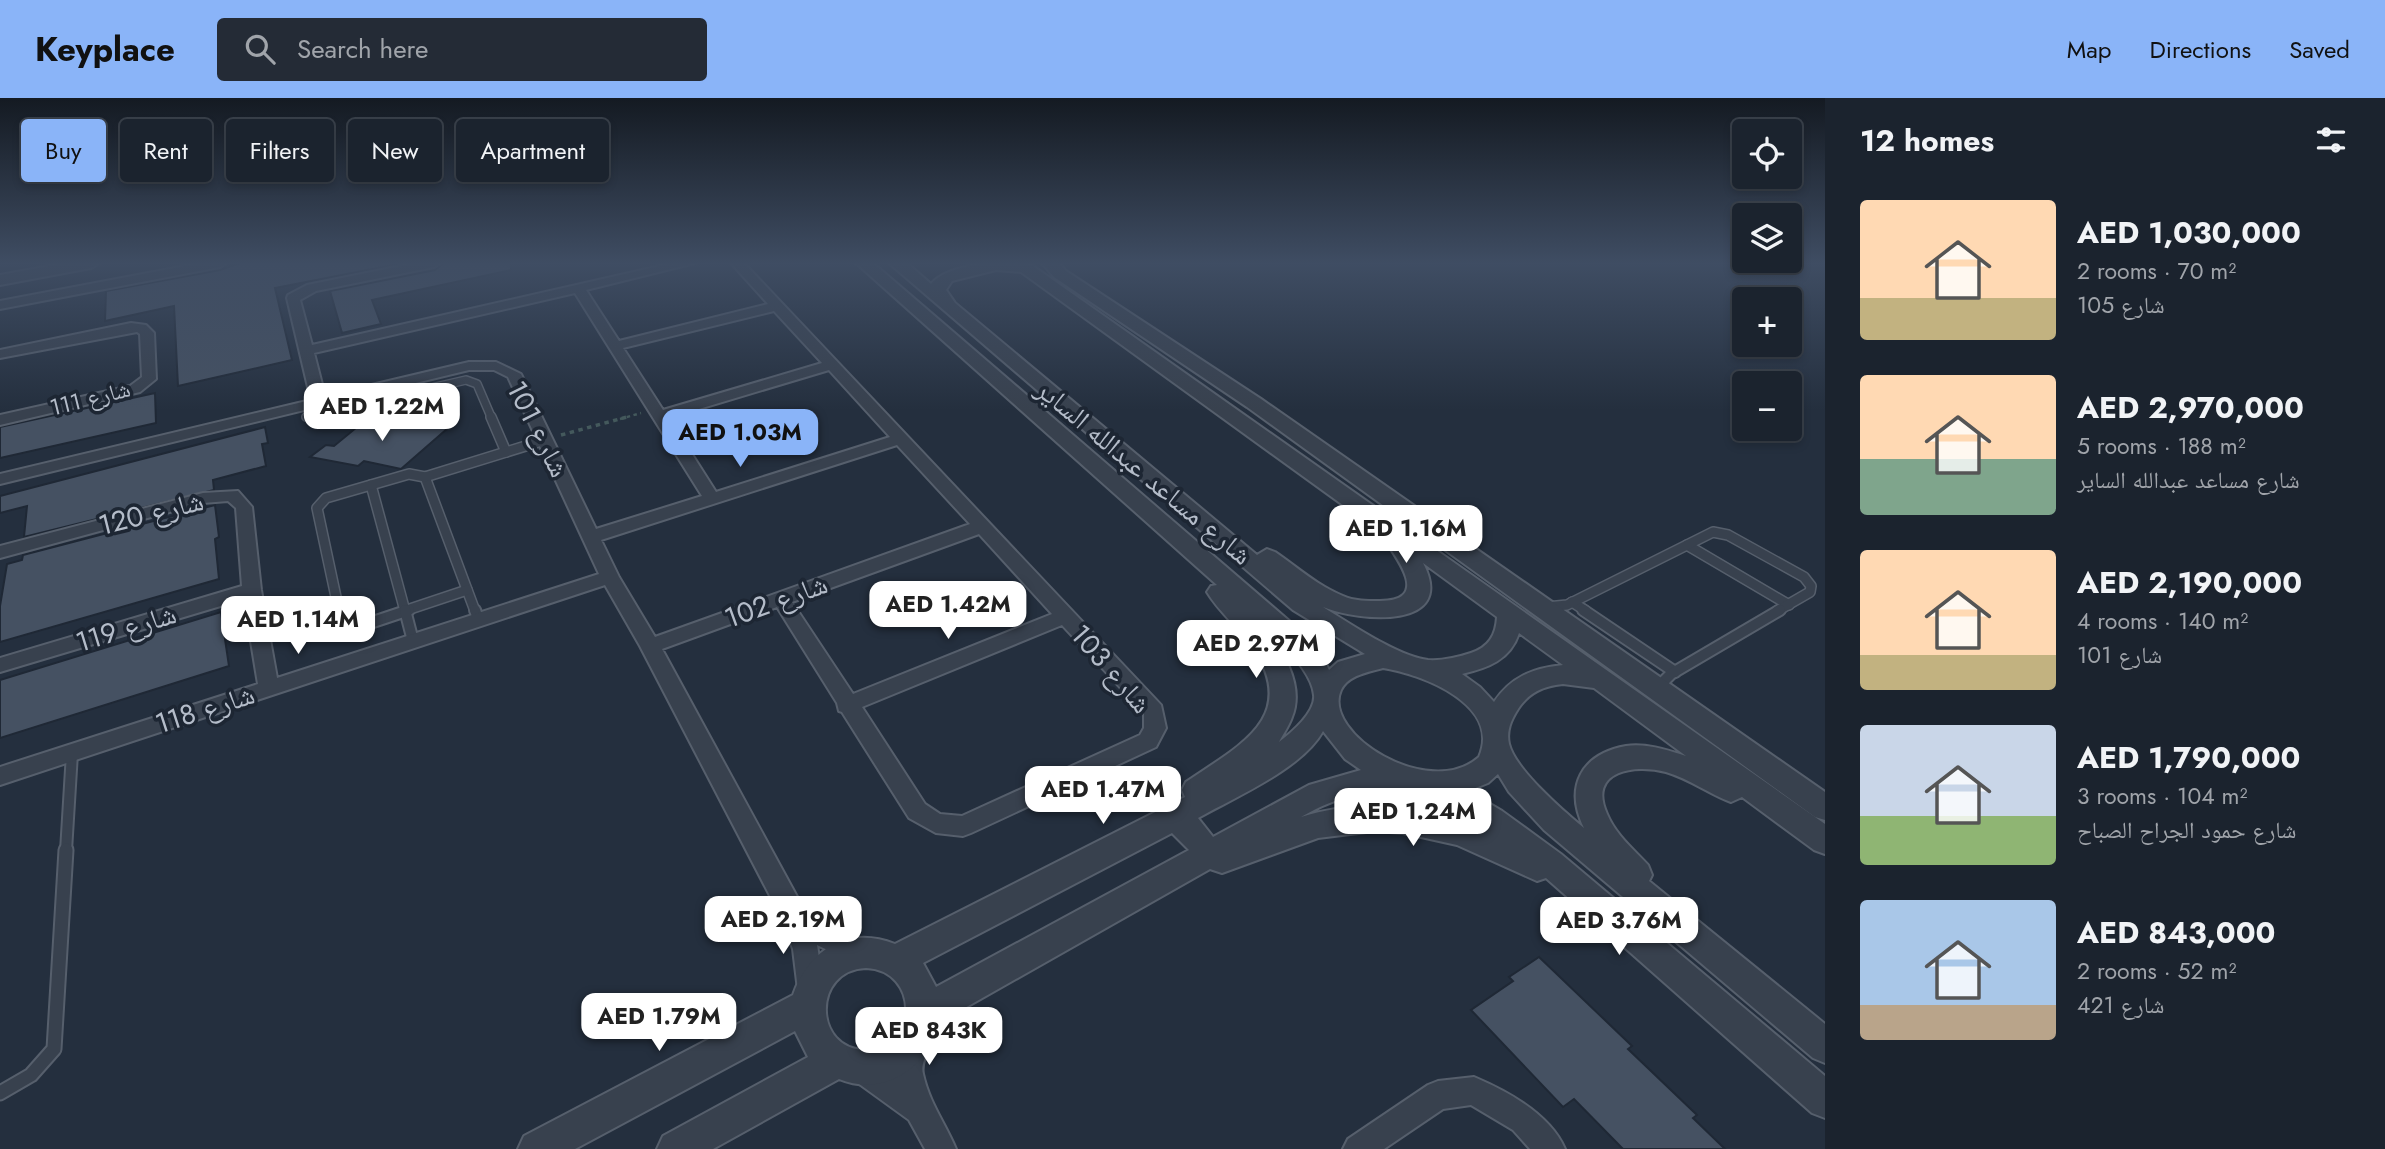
<!DOCTYPE html>
<html lang="en">
<head>
<meta charset="utf-8">
<style>
	body { margin:0; font-family:Jost,"Noto Naskh Arabic",sans-serif; background:#242b36; color:#f1f3f6; height:100vh; display:flex; flex-direction:column; font-size:26px; white-space:nowrap }
	* { box-sizing:border-box; margin:0 }
	p { font-size:23px; color:#a0a4aa }
	.icon { flex:none; width:38px; height:38px; fill:none; stroke:currentColor; stroke-width:2; stroke-linecap:round; stroke-linejoin:round }
	.map { position:relative; flex:1; overflow:hidden }
	.sheet { display:flex; flex-direction:column; background:#1b232e; width:560px }
	.sheet>* { flex:none }
	.hud { position:absolute; left:21px; top:21px; width:665px; height:63px; display:flex; gap:14px }
	.tools { position:absolute; left:1732px; top:21px; display:grid; gap:14px }
	.tools a { display:grid; place-items:center; width:70px; height:70px; border-radius:7px; background:#1b232e; box-shadow:0 4px 10px #0003,0 0 0 2px #39404a; font-size:35px }
	.price { position:absolute; translate:-50% -60px; padding:0 16px; border-radius:14px; background:#fff; color:#222; font-size:23px; line-height:46px; filter:drop-shadow(0 2px 4px #0008) }
	.price::after { content:''; position:absolute; left:50%; top:42px; width:21px; height:16px; margin-left:-10px; background:inherit; clip-path:polygon(0 0,100% 0,50% 100%) }
	.price.on { background:#8ab4f8; color:#111 }
	ul { padding:0; list-style:none }
	li { display:flex; align-items:center; gap:21px; height:175px; padding:0 35px }
	li span { display:grid; place-items:center; flex:none; width:196px; height:140px; border-radius:7px; color:#555 }
	li>.icon { margin-inline-start:auto }
	span .icon { width:84px; height:84px; fill:#fffc; stroke-width:1 }
	li b { font-size:30px }
	h2 { display:flex; justify-content:space-between; align-items:center; height:84px; padding:0 35px; font-size:30px }
	.pill { padding:0 24px; border-radius:7px; background:#1b232e; box-shadow:0 4px 10px #0003,0 0 0 2px #39404a; font-size:24px; line-height:63px }
	.pill.on { background:#8ab4f8; color:#111 }
	header { display:flex; align-items:center; gap:42px; box-sizing:border-box; height:98px; padding:0 35px; background:#8ab4f8; color:#111 }
	header strong { font-size:33px }
	nav { display:flex; gap:38px; margin-inline-start:auto; font-size:24px }
	.search { width:490px; height:63px; background:#242b36; display:flex; align-items:center; gap:18px; box-sizing:border-box; padding:0 24px; border-radius:7px; color:#a0a4aa; font-size:26px }
	main { display:flex; flex:1; min-height:0 }
	.map>svg:first-child { display:block }
</style>
</head>
<body>
<header>
<strong>Keyplace</strong>
<div class="search"><svg class="icon" aria-label="search" viewBox="0 0 24 24"><circle cx="10" cy="10" r="6"/><path d="M15 15l6 6"/></svg>Search here</div>
<nav><a>Map</a><a>Directions</a><a>Saved</a></nav>
</header>
<main>
<div class="map">
<svg width="1825" height="1051" viewBox="0 0 1825 1051">
	<rect width="100%" height="100%" fill="#242f3e"/>
	<g fill="#455162" stroke="#1f2835" stroke-width="2">
		<path d="M240,165H403L275,190L292,262L178,288L174,208L105,223L106,193L220,172Z"/>
		<path d="M443,165H511V172L372,202L381,226L342,235L330,193L435,172Z"/>
		<path d="M155,295L156,325L0,360V329Z"/>
		<path d="M375,317L448,330L401,371L364,363L358,368L310,359L326,347L334,348L368,320Z"/>
		<path d="M265,329L268,345L262,346L266,368L213,382L214,392L24,439L27,408L0,415V398Z"/>
		<path d="M215,407L219,439L215,441L219,481L0,544V508L7,466L22,462L23,457Z"/>
		<path d="M221,514L229,568L0,640V582Z"/>
		<path d="M1539,859L1632,948L1628,951L1697,1017L1693,1020L1725,1051H1623L1574,1001L1563,1009L1471,912L1513,883L1509,879Z"/>
	</g>
	<g fill="none" stroke-linecap="round" stroke-linejoin="round">
		<g stroke="#565f6c" stroke-width="10">
			<path id="service-far3" d="M306,319L466,282L477,286L492,321"/>
		</g>
		<g stroke="#565f6c" stroke-width="12">
			<g id="service-far2">
				<path d="M491,319L506,354"/>
				<path d="M425,379L475,513"/>
				<path d="M371,387L405,513"/>
				<path d="M1687,447L1789,507"/>
				<path d="M1572,504L1586,513"/>
				<path d="M1547,509L1567,507L1713,434L1728,437L1804,479L1811,488L1810,494L1777,513"/>
				<path d="M339,513L317,410L326,400L409,376L425,379L545,342"/>
				<path d="M404,513L467,492"/>
			</g>
		</g>
		<g stroke="#565f6c" stroke-width="14">
			<g id="service-far1">
				<path d="M339,512L342,525L358,529L409,512"/>
				<path d="M405,512L413,543"/>
				<path d="M475,512L478,521"/>
				<path d="M1583,512L1675,574"/>
				<path d="M1663,592L1664,583L1671,576L1780,512"/>
				<path d="M66,753L72,655"/>
			</g>
		</g>
		<g stroke="#565f6c" stroke-width="17">
			<path id="service" d="M0,995L31,977L54,951L66,752"/>
		</g>
		<g stroke="#565f6c" stroke-width="4">
			<g id="minor">
				<path d="M201,165H226L220,169L0,211V203Z"/>
				<path d="M416,165H440L434,169L316,193L300,202L312,247L673,165H695L586,192L619,243L768,206L731,165H744L1161,607L1166,630L1156,649L971,735L963,738L936,735L909,720L842,614L839,613L837,605L777,509L662,551L801,806L832,829L868,846L872,855L868,864L859,867L817,847L824,892L820,901L811,905L802,901L798,892L793,851L781,819L640,548L605,487L0,687V669L258,586L244,501L0,574V560L242,488L236,410L228,403L203,405L0,460V448L203,395L238,393L252,409L261,492L277,580L599,476L508,279L494,272H469L0,386V376L311,302L287,200L288,197L307,187ZM575,195L702,398L596,431L521,276L496,264H469L325,298L314,255ZM774,213L822,265L663,312L623,250ZM829,272L890,339L716,394L669,320ZM897,347L970,426L655,539L619,479L601,442ZM979,436L1052,516L853,596L792,504ZM1062,527L1144,615V630L1140,637L962,718L940,716L925,706L862,609Z"/>
				<path d="M131,225L146,227L154,235L156,281L140,294L0,327V317L130,288L142,279L140,236L137,234L0,260V252Z"/>
				<path d="M915,935L925,939C931,956 920,962 923,976C929,1004 945,1025 956,1051H925L909,1022L851,980L847,970L851,960L861,956L896,978L894,972L905,939Z"/>
				<path d="M1474,979C1507,993 1550,1016 1565,1051H1530L1513,1032L1471,1007L1443,1011L1384,1051H1343L1348,1041L1428,987L1438,983Z"/>
			</g>
		</g>
		<g stroke="#565f6c" stroke-width="4">
			<g id="tertiary">
				<path d="M66,165H99L91,170L0,187V177Z"/>
				<path d="M856,165H873L1295,528L1320,555L1329,572L1338,564L1365,556L1293,512L889,165H907L931,186C949,165 1007,161 1033,168L1825,726V756L1814,752L1742,699L1731,704C1709,696 1690,681 1666,674C1636,666 1587,672 1607,716C1615,736 1634,752 1648,767L1652,777L1649,783L1825,926V965L1813,960L1544,732L1509,694L1498,676L1488,685L1468,693L1502,713L1561,756L1825,978V1020L1812,1015L1546,780L1537,783L1457,747L1403,735L1375,733L1318,740L1222,775L1210,771L940,924C928,969 885,1000 839,981L713,1051H657L663,1038L808,959L795,933L575,1051H518L524,1038L793,897C809,851 848,828 895,846L1185,699L1182,692L1186,684C1238,648 1301,620 1252,548C1238,529 1219,514 1207,494L1211,488L1217,487ZM996,172L1021,174L1383,436L1382,438C1396,459 1432,503 1380,503C1368,503 1354,503 1343,498C1318,488 1297,469 1275,454L1267,451L1257,457L955,205L946,192L952,183ZM1423,465L1497,519C1496,537 1489,549 1471,555C1459,559 1441,563 1428,562C1399,559 1349,525 1323,509C1359,524 1458,532 1423,465ZM1262,527C1279,542 1312,573 1314,597C1316,614 1291,635 1279,644C1283,636 1289,628 1292,619C1305,587 1282,551 1262,527ZM1519,535L1563,567C1533,570 1511,579 1494,604L1480,589L1462,576C1488,570 1510,562 1519,535ZM1383,570C1421,576 1502,606 1479,659C1430,703 1321,636 1341,592C1348,577 1369,574 1383,570ZM1563,586L1594,590L1686,658C1667,652 1646,645 1626,648C1581,656 1564,689 1584,730C1563,713 1515,671 1509,646C1506,633 1511,622 1518,611C1529,594 1544,588 1563,586ZM1323,633L1345,661L1361,672L1309,687L1213,739L1198,720C1235,699 1302,671 1323,633ZM1398,690L1425,697L1481,730C1422,709 1361,700 1301,719C1340,697 1355,697 1398,690ZM1172,735L1189,752L936,889L923,865ZM866,870C920,872 919,952 866,952C813,952 812,872 866,870Z"/>
				<path d="M1042,165H1059L1066,173L1261,301L1825,694V722L1815,719L1247,309L1054,179Z"/>
			</g>
		</g>
		<path stroke="#44595c" stroke-width="2.5" stroke-dasharray="3.5 3.5" stroke-linecap="butt" d="M620,321L641,315"/>
		<path stroke="#44595c" stroke-width="3.5" stroke-dasharray="4.5 4.5" stroke-linecap="butt" d="M561,337L627,319"/>
		<use href="#service-far3" stroke="#38414e" stroke-width="7"/>
		<use href="#service-far2" stroke="#38414e" stroke-width="9"/>
		<use href="#service-far1" stroke="#38414e" stroke-width="10"/>
		<use href="#service" stroke="#38414e" stroke-width="13"/>
		<use href="#minor" fill="#38414e" fill-rule="evenodd"/>
		<use href="#tertiary" fill="#38414e" fill-rule="evenodd"/>
	</g>
	<linearGradient id="sky" x2="0" y2="1"><stop stop-color="#141a22"/><stop offset="0.53" stop-color="#3f4d63"/><stop offset="1" stop-color="#3f4d63" stop-opacity="0"/></linearGradient>
	<rect width="1825" height="312" fill="url(#sky)"/>
	<g text-anchor="middle" dominant-baseline="central" stroke-width="7" stroke-linejoin="round" paint-order="stroke">
		<g font-size="23" fill="#b4bcc9" stroke="#1d2633">
			<text transform="translate(90 300) rotate(-14)">شارع 111</text>
		</g>
		<g font-size="28" fill="#b4bcc9" stroke="#1d2633">
			<text transform="translate(538 331) rotate(63)">شارع 101</text>
			<text transform="translate(1144 374) rotate(40)">شارع مساعد عبدالله الساير</text>
			<text transform="translate(151 415) rotate(-14)">شارع 120</text>
			<text transform="translate(776 503) rotate(-20)">شارع 102</text>
			<text transform="translate(126 530) rotate(-17)">شارع 119</text>
			<text transform="translate(1111 571) rotate(49)">شارع 103</text>
			<text transform="translate(205 611) rotate(-18)">شارع 118</text>
		</g>
	</g>
</svg>
<div class="tools">
<a><svg class="icon" aria-label="locate" viewBox="0 0 24 24"><circle cx="12" cy="12" r="6"/><path d="M12 2v4M12 18v4M2 12h4M18 12h4"/></svg></a>
<a><svg class="icon" aria-label="layers" viewBox="0 0 24 24"><path d="M12 4l9 5-9 5-9-5zM3 14l9 5 9-5"/></svg></a>
<a>+</a>
<a>−</a>
</div>
<b class="price" style="left:382px;top:345px">AED 1.22M</b>
<b class="price on" style="left:740px;top:371px">AED 1.03M</b>
<b class="price" style="left:1406px;top:467px">AED 1.16M</b>
<b class="price" style="left:948px;top:543px">AED 1.42M</b>
<b class="price" style="left:298px;top:558px">AED 1.14M</b>
<b class="price" style="left:1256px;top:582px">AED 2.97M</b>
<b class="price" style="left:1103px;top:728px">AED 1.47M</b>
<b class="price" style="left:1413px;top:750px">AED 1.24M</b>
<b class="price" style="left:783px;top:858px">AED 2.19M</b>
<b class="price" style="left:1619px;top:859px">AED 3.76M</b>
<b class="price" style="left:659px;top:955px">AED 1.79M</b>
<b class="price" style="left:929px;top:969px">AED 843K</b>
<div class="hud">
<a class="pill on">Buy</a>
<a class="pill">Rent</a>
<a class="pill">Filters</a>
<a class="pill">New</a>
<a class="pill">Apartment</a>
</div>
</div>
<section class="sheet">
<h2>12 homes<svg class="icon" aria-label="filters" viewBox="0 0 24 24"><path d="M4 7h16M4 17h16"/><circle cx="9" cy="7" r="2"/><circle cx="15" cy="17" r="2"/></svg></h2>
<ul>
<li><span style="background:linear-gradient(#ffd9b3 70%,#c2b280 0)"><svg class="icon" aria-label="home" viewBox="0 0 24 24"><path d="M3 11l9-7 9 7M6 9v11h12V9"/></svg></span><div><b>AED 1,030,000</b><p>2 rooms · 70 m²</p><p>شارع 105</p></div></li>
<li><span style="background:linear-gradient(#ffd9b3 60%,#7fa58c 0)"><svg class="icon" aria-label="home" viewBox="0 0 24 24"><path d="M3 11l9-7 9 7M6 9v11h12V9"/></svg></span><div><b>AED 2,970,000</b><p>5 rooms · 188 m²</p><p>شارع مساعد عبدالله الساير</p></div></li>
<li><span style="background:linear-gradient(#ffd9b3 75%,#c2b280 0)"><svg class="icon" aria-label="home" viewBox="0 0 24 24"><path d="M3 11l9-7 9 7M6 9v11h12V9"/></svg></span><div><b>AED 2,190,000</b><p>4 rooms · 140 m²</p><p>شارع 101</p></div></li>
<li><span style="background:linear-gradient(#c9d6e8 65%,#8fb573 0)"><svg class="icon" aria-label="home" viewBox="0 0 24 24"><path d="M3 11l9-7 9 7M6 9v11h12V9"/></svg></span><div><b>AED 1,790,000</b><p>3 rooms · 104 m²</p><p>شارع حمود الجراح الصباح</p></div></li>
<li><span style="background:linear-gradient(#a9c7e8 75%,#b9a48a 0)"><svg class="icon" aria-label="home" viewBox="0 0 24 24"><path d="M3 11l9-7 9 7M6 9v11h12V9"/></svg></span><div><b>AED 843,000</b><p>2 rooms · 52 m²</p><p>شارع 421</p></div></li>
</ul>
</section>
</main>
</body>
</html>
